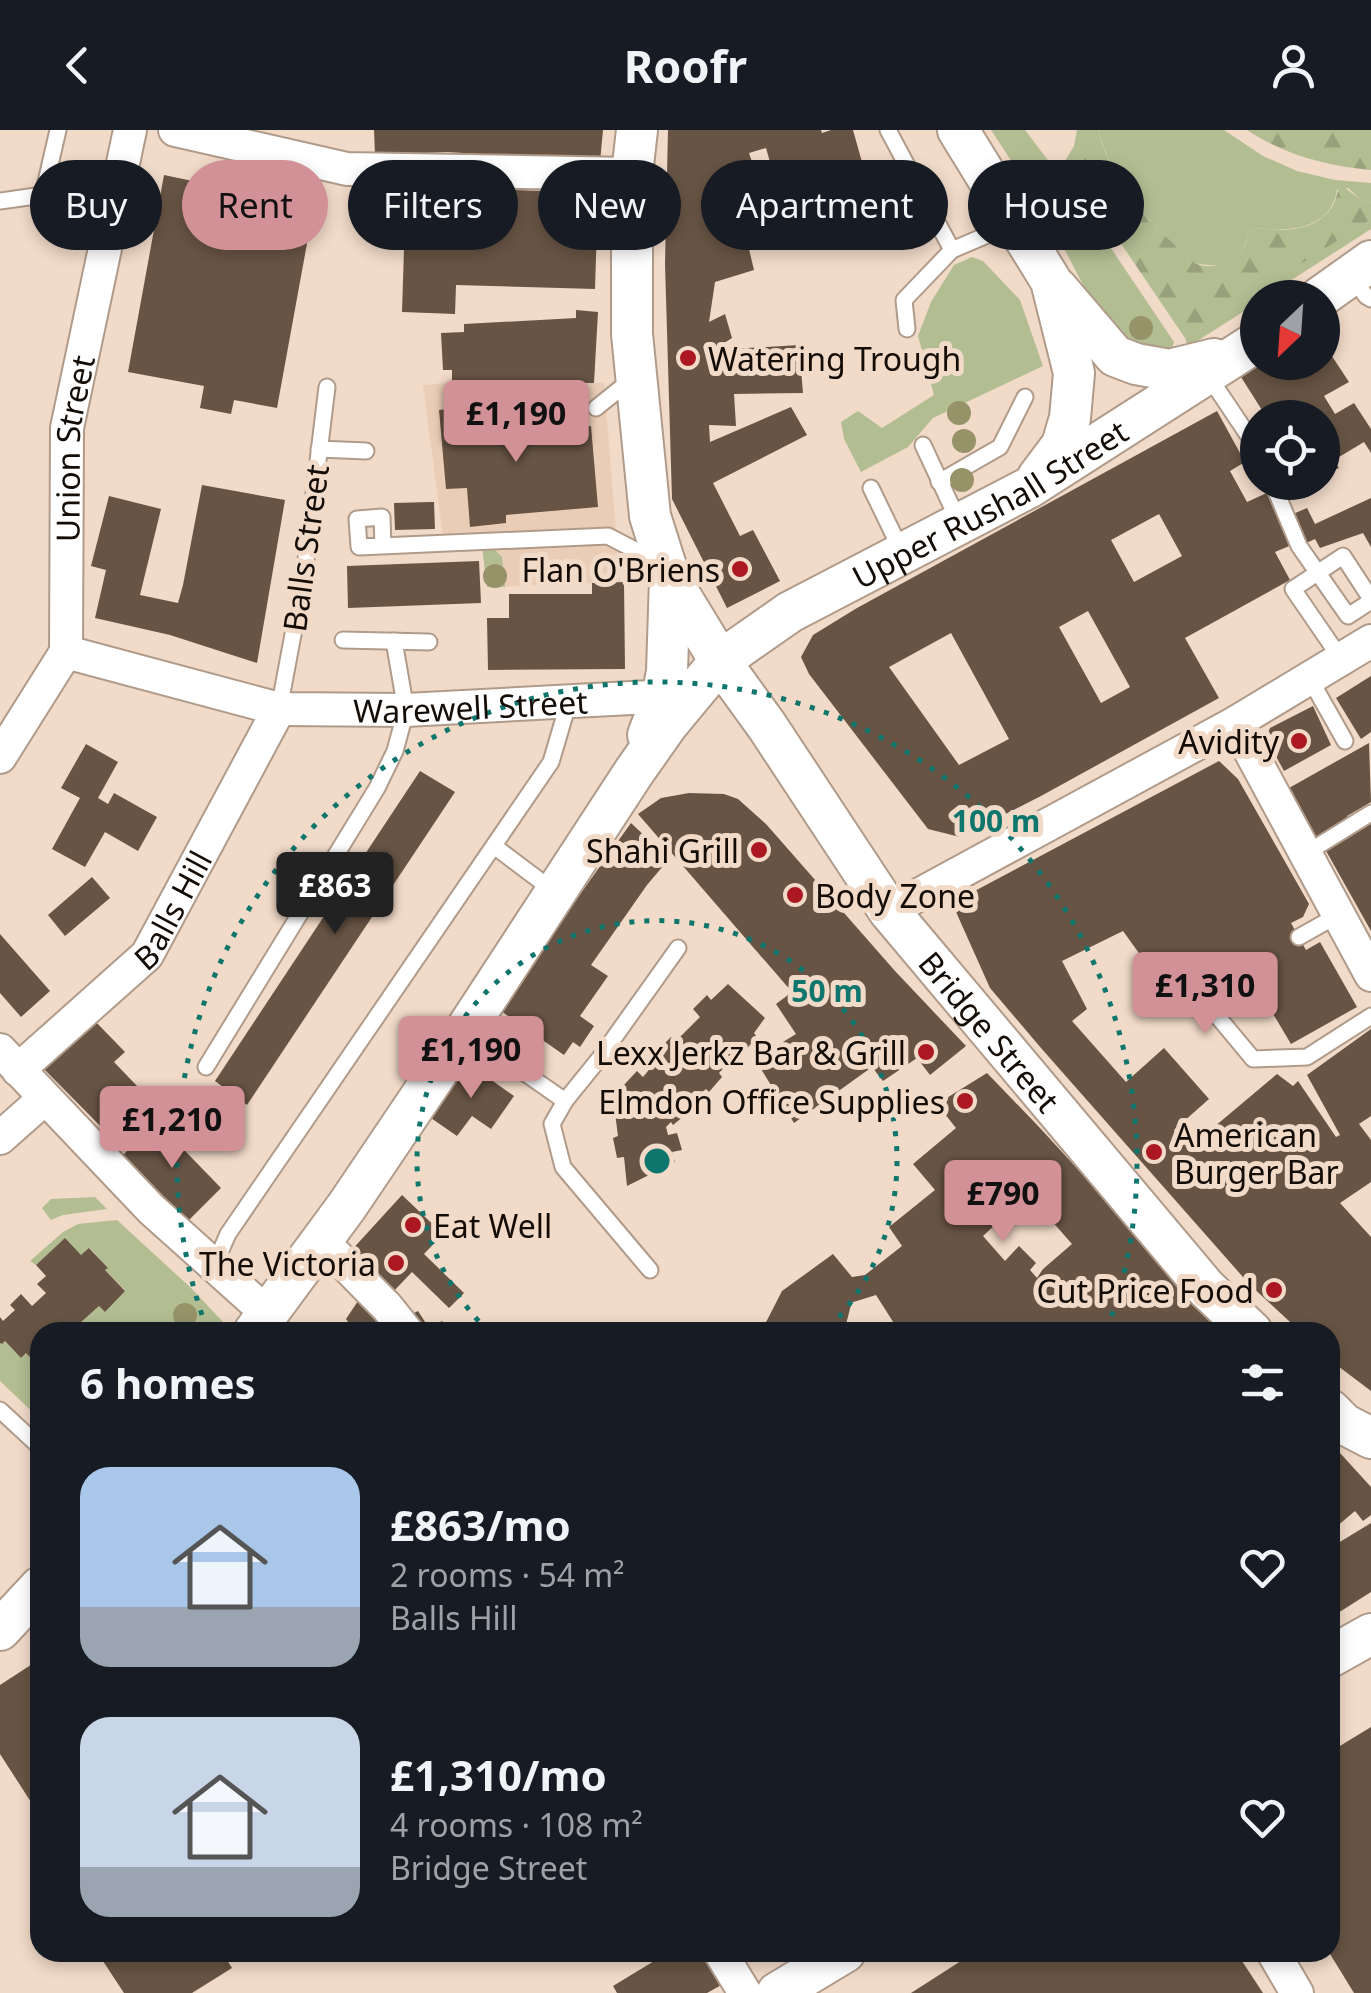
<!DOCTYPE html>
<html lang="en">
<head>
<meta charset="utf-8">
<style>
	body { margin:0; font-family:"Noto Sans",sans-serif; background:#242831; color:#f1f3f6; height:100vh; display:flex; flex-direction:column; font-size:38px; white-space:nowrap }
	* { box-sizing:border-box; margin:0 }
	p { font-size:32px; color:#9ea1a6 }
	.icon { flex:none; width:55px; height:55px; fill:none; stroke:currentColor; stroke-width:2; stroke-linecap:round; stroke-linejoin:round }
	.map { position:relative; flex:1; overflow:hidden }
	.details { position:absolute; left:30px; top:1192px; width:1310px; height:640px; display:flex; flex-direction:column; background:#171b24; border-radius:30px; box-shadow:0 5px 15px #0003 }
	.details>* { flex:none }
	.top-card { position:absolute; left:30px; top:30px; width:1312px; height:90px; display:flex; gap:20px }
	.needle { width:65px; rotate:205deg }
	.buttons { position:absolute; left:1240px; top:150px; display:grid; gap:20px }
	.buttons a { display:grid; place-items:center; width:100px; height:100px; border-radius:50%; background:#171b24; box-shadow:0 5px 15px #0003; font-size:50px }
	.price { position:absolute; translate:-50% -85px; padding:0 22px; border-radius:10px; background:#d29097; color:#111; font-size:32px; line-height:65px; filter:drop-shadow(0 2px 5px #0008) }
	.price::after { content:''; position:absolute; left:50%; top:60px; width:30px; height:22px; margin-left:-15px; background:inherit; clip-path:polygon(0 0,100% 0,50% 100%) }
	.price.on { background:#222; color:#fff }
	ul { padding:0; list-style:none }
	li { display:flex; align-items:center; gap:30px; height:250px; padding:0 50px }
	li span { display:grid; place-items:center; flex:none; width:280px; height:200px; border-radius:30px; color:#555 }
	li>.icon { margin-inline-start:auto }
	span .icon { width:120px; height:120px; fill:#fffc; stroke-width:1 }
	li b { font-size:42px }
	h2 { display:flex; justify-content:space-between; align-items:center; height:120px; padding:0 50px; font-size:42px }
	.chip { padding:0 35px; border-radius:45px; background:#171b24; box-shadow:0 5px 15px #0003; font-size:35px; line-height:90px }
	.chip.on { background:#d29097; color:#111 }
	header { display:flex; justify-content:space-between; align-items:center; height:130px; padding:0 50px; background:#171b24; font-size:45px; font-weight:700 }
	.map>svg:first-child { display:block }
</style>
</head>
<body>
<header><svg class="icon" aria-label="back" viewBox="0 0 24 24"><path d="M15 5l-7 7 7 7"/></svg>Roofr<svg class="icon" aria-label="person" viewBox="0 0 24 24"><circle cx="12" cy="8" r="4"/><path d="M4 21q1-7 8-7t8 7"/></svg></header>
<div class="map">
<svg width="1371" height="1863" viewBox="0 0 1371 1863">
	<defs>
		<pattern id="forest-firs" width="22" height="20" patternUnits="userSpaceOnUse" patternTransform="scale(2.5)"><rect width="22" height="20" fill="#b2bd92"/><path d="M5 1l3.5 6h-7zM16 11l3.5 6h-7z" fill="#98a17c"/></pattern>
	</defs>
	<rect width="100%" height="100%" fill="#f1dac8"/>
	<path fill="#eacdb6" d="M452,253H604L620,452L487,457L482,417L445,421L423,255Z"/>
	<g fill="#b2bd92">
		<path d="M991,0H1025L1082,75L1174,212L1172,218C1156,220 1134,215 1121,204C1093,182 1078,143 1061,113C1039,75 1016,37 991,0Z"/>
		<path d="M1098,0H1224L1263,26L1297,41L1335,50L1371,53V73L1360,69L1348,58L1337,60C1331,100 1288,102 1256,98L1248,104C1243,134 1219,140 1192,132C1153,96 1112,53 1098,0Z"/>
		<path d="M1371,88V99L1265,167L1258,168L1257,173L1194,213L1187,214L1185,208Z"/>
		<path d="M972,127L983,131L1020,170L1043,236L933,288L908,317L861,342L844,309L841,292L858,281L882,298L934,265L918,206L931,172L954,135Z"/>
		<path d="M482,416L493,418L502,427L505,457H487Z"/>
		<path d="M95,1067L107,1079L63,1085L51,1090L42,1078L51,1069Z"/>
		<path d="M117,1090L191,1158L225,1194L218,1202H70L99,1176L105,1182L125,1160L105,1140L107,1137L90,1118L81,1125L65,1109L36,1135L30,1131L63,1102L78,1094Z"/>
		<path d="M5,1211L21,1228L26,1223L40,1238V1289L0,1251V1213L2,1214Z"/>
	</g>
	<g fill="url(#forest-firs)">
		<path d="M1077,0H1098C1109,45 1143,86 1177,117C1182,122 1188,129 1195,133C1205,138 1215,137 1225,132C1240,126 1245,121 1248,104L1256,98C1283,101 1314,103 1332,77C1337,70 1336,62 1341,55L1360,69L1371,73V89L1185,208L1065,31L1074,16Z"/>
		<path d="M1247,0H1371V40C1326,36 1285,25 1247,0Z"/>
	</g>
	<g fill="#675444" fill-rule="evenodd">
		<path d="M374,0H603L600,32L447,22L375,25Z"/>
		<path d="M668,0H821L822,3L831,0H853L869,57L784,81L766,18L749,23L761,58L712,70L714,90L767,68L785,100L748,115L754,140L715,152L709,192L725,184L732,208L713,220L799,215L803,263L734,264L736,296L709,295L710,312L791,277L807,305L713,353L740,406L753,400L780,451L727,478L672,369L665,134Z"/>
		<path d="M210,39L242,45L240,60L314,75L277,278L234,270L231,284L200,278L204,256L128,242L164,45L207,54Z"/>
		<path d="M406,56L598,63L595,159L456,155L455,184L402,182Z"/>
		<path d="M576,180L598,182L594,253H452V240H443L441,203L464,202V194L576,188Z"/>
		<path d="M1322,211L1349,252L1324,266L1335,284L1354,273L1371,299V323L1364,312L1334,330L1339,338L1322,345V288H1267L1241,247L1263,232H1322Z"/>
		<path d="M504,274L507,302L591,296L598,377L506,385V393L470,397L467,358L446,359L439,280Z"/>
		<path d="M1217,281L1245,332L1230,341L1247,372L1269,362L1294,414L1275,422L1290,450L1185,508L1219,568L1041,666L960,707L928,699L809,544L801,527L813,505L857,478ZM1159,384L1182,426L1134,452L1111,410ZM1088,481L1130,557L1101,573L1059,497ZM951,503L1009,609L959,635L889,537Z"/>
		<path d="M202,355L285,370L257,533L170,505L95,488L106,440L91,436L109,366L161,379L140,465L178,473L183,455Z"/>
		<path d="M1371,368V417L1363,403L1320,418L1315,409L1304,414L1293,384L1307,378L1315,394Z"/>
		<path d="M430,372H434L435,399L395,400L394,373Z"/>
		<path d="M479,431L481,473L348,478L347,436Z"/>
		<path d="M624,452L625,539L488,540L487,488H509V464H592V453Z"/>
		<path d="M1371,546V602L1361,609L1336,568Z"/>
		<path d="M1313,576L1331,615L1284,641L1266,608L1270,598Z"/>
		<path d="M1369,613L1371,672L1347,686L1350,691L1316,709L1289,658Z"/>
		<path d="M86,614L118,632L98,668L108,674L114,663L157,687L138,721L105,702L85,737L52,719L80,668L61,658Z"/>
		<path d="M1219,631L1238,649L1309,774L1303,787L1291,793L1306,820L1320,812L1357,877L1291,914L1237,823L1172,869L1123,801L1062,831L1087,879L1072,891L1126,952L1164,918L1209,969L1174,1000L1189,1018L1277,944L1293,956L1298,951L1336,1007L1340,1005L1307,945L1371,899V986L1359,994L1371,1010V1052L1340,1073L1371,1107V1261L1330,1230V1202H1301L1250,1155L1041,918L990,858L952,773Z"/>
		<path d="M420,641L455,662L247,975L215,951Z"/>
		<path d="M689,663L724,664L738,669L766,694L895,841L966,916L930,945L917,928L883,951L872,937L794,993L755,929L796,904L776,874L792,862L638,684L661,668Z"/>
		<path d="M1371,690V801L1325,719Z"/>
		<path d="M631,693L669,729L647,755L591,835L608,846L580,886L594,896L580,917L573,912L564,925L498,879Z"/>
		<path d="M92,747L110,768L65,806L48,785Z"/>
		<path d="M0,804L50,861L21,887L0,863Z"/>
		<path d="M728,854L765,888L754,903L757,907L743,923L740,920L719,943L722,947L709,962L706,959L681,981L684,986L673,995L671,992L666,997L668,1005L677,1003L682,1020L672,1022L675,1032L627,1056L624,1027L617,1028L613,1008L618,1006L615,983L626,962L622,957L637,941L643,947L663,923L660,918L671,907L675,912L700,887L693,879L707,865L711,870Z"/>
		<path d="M93,889L125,922L114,932L138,957L123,971L138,986L114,1010L43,938Z"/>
		<path d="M466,932L514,966L491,999L472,986L457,1006L428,986Z"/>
		<path d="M987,943L1040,998L1227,1202H890L897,1198L876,1165L847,1174L851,1175L844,1202H761L782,1161L833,1124L852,1147L865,1145L902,1116L889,1097L935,1060L913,1034L956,998L937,974ZM1028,1064L1072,1114L1043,1139L1037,1148L1030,1140L1036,1133L1019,1116L1005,1131L983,1106Z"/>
		<path d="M157,992L221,1058L188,1091L123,1025Z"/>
		<path d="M402,1065L443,1104L424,1124L464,1163L449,1178L412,1142L391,1164L349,1123Z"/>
		<path d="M65,1108L81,1125L89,1118L108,1138L105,1140L125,1161L105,1182L99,1176L70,1202H40V1238L26,1223L21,1228L5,1211L2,1214L0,1213V1187L3,1191L15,1180L10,1175L21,1164L32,1176L46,1163L37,1154L46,1146L36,1135Z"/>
		<path d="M364,1162L401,1202H355L346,1189Z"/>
		<path d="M418,1181L429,1198L442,1191L449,1202H420L410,1185Z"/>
		<path d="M1330,1312L1371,1357V1385L1363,1391L1355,1381L1330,1402Z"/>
		<path d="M1371,1393V1462L1330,1488V1418Z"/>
		<path d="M40,1529V1686L0,1624V1555Z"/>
		<path d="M1371,1597V1863H1354L1330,1824V1622Z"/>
		<path d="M97,1822H222L232,1838L192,1863H124Z"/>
		<path d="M669,1822H706L725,1853L707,1863H617L613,1856Z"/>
		<path d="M975,1822H1236L1263,1863H911Z"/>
	</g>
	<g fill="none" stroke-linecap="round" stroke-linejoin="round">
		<g stroke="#b09b8a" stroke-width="19">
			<g id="service">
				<path d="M888,0L952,120"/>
				<path d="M43,65L58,0"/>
				<path d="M0,71L43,65L110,87"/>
				<path d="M1351,146L1366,166L1371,169"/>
				<path d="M907,199L904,170L952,120L1013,94"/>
				<path d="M1209,247L1258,320"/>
				<path d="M596,278L632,249"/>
				<path d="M923,315L958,390"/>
				<path d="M319,319L366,321"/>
				<path d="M939,352L1000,317L1025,267"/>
				<path d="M1272,352L1299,416L1348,486L1371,471"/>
				<path d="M871,358L901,420"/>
				<path d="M383,416L382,387L357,389L359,417L608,406L658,432"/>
				<path d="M343,510L429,512"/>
				<path d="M1341,529L1293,459L1343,426L1371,469"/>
				<path d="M1310,549L1345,611"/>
				<path d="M279,579L304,446L327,257"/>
				<path d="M494,716L555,762"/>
				<path d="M1305,724L1371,683"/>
				<path d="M1299,807L1338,785"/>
				<path d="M1218,887L1253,929L1307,927L1371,886"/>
				<path d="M465,901L565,971L599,929L678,818"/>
				<path d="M206,937L377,658L395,621L406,580L394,511"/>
				<path d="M565,971L552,994L563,1037L650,1140"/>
				<path d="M214,1136L228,1104L551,632L569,571"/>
				<path d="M0,1280L40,1317"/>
			</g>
		</g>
		<g stroke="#b09b8a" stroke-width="36">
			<g id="minor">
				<path d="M175,0L347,39L632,44"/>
				<path id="s1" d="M66,522L279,579L406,580L650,567L662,569"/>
				<path d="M1235,593L1371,845"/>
				<path id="s2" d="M0,627L66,522L67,298L130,0"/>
				<path d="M889,781L1235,593L1371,511"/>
				<path d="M0,920L151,1079L268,1184"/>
				<path id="s3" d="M18,940L147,825L279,579"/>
				<path d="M0,1008L44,969"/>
				<path d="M322,1111L387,1177L407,1202"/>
				<path d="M720,1822L745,1863"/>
				<path d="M1273,1822L1297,1863"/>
			</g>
		</g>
		<g stroke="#b09b8a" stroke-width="44">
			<g id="tertiary">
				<path id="s4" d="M637,0L632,44V204L650,386L670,449L720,531L767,596L889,781L1206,1158L1252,1202"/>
				<path d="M958,0L1051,151L1074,243L1070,288L1062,315L1038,347"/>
				<path d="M1057,158L1115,226L1136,234L1169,240L1214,229"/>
				<path d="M1319,168L1371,131"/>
				<path d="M648,605L662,569L667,541L670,449"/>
				<path id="s5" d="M254,1202L347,1076L465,901L634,642L667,595L720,531L790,482L1030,357L1258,211"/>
				<path d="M1330,1280L1344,1294L1371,1308"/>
				<path d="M0,1500L40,1457"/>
				<path d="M1330,1527L1371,1504"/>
				<path d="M777,1863L845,1822"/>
			</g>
		</g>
		<use href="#service" stroke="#fff" stroke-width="15"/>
		<use href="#minor" stroke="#fff" stroke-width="32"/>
		<use href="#tertiary" stroke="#fff" stroke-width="40"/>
	</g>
	<g fill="#979369">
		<circle cx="1141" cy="198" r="12"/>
		<circle cx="959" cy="283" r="12"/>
		<circle cx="964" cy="311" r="12"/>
		<circle cx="962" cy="350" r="12"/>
		<circle cx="495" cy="446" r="12"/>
		<circle cx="185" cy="1185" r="12"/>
	</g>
	<g fill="none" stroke="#0f766e" stroke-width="5" stroke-dasharray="5 10">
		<path d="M489 1202A240 240 0 1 1 825 1202"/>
		<path d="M207 1199A480 480 0 1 1 1107 1199"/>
	</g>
	<g fill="#ac1822" stroke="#f1dac8" stroke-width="4">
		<circle cx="688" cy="228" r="10"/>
		<circle cx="740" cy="439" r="10"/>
		<circle cx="1299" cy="611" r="10"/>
		<circle cx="759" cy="720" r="10"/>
		<circle cx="795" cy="765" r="10"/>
		<circle cx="926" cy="922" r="10"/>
		<circle cx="965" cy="971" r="10"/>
		<circle cx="1154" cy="1022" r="10"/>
		<circle cx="413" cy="1095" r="10"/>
		<circle cx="396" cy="1133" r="10"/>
		<circle cx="1274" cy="1160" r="10"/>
	</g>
	<g text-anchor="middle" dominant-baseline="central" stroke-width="10" stroke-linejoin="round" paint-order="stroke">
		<g font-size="32" fill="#140d07" stroke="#f1dac8" text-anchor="end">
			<text x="708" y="228" text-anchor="start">Watering Trough</text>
			<text x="720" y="439">Flan O'Briens</text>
			<text x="1279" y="611">Avidity</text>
			<text x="739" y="720">Shahi Grill</text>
			<text x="815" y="765" text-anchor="start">Body Zone</text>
			<text x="906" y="922">Lexx Jerkz Bar &amp; Grill</text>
			<text x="945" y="971">Elmdon Office Supplies</text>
			<text x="1174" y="1004" text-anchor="start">American<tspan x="1174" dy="37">Burger Bar</tspan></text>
			<text x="433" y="1095" text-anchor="start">Eat Well</text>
			<text x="376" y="1133">The Victoria</text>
			<text x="1254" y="1160">Cut Price Food</text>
		</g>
		<g font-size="32" fill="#140d07" stroke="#f1dac8">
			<text stroke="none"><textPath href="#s2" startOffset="328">Union Street</textPath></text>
			<text stroke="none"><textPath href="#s5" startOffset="1130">Upper Rushall Street</textPath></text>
			<text transform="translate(305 418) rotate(-82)">Balls Street</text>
			<text stroke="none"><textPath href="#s1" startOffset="412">Warewell Street</textPath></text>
			<text stroke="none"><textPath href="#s3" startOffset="225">Balls Hill</textPath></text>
			<text stroke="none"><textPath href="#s4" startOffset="1008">Bridge Street</textPath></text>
		</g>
	</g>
	<circle cx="657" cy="1031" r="15" fill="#0f766e" stroke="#f1dac8" stroke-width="5"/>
	<g font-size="30" text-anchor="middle" font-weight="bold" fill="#0f766e" stroke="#f1dac8" stroke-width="10" stroke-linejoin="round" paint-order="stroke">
		<text x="996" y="702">100 m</text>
		<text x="827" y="872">50 m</text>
	</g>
</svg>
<div class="buttons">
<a><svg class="needle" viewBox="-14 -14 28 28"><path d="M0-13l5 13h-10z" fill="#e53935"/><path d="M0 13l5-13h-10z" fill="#9ea1a6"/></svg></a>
<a><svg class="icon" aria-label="locate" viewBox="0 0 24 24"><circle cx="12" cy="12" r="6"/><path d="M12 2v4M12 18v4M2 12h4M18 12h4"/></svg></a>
</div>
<b class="price" style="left:516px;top:335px">£1,190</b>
<b class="price on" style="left:335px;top:807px">£863</b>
<b class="price" style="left:1205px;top:907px">£1,310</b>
<b class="price" style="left:471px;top:971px">£1,190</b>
<b class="price" style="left:172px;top:1041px">£1,210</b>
<b class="price" style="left:1003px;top:1115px">£790</b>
<div class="top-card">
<a class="chip">Buy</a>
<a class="chip on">Rent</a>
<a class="chip">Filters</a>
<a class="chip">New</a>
<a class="chip">Apartment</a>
<a class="chip">House</a>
</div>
<section class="details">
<h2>6 homes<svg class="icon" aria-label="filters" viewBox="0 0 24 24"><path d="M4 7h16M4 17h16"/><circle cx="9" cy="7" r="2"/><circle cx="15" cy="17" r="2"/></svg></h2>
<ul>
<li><span style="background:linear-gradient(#a9c7e8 70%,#9aa5b1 0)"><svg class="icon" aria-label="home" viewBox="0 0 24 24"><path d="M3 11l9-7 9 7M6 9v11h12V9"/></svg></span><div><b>£863/mo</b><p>2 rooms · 54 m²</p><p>Balls Hill</p></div><svg class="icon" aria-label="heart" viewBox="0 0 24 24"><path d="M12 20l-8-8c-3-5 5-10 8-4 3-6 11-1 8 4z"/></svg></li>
<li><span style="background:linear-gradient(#c9d6e8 75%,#9aa5b1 0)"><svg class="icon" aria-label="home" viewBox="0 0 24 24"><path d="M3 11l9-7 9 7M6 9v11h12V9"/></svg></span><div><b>£1,310/mo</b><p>4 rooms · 108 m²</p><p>Bridge Street</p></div><svg class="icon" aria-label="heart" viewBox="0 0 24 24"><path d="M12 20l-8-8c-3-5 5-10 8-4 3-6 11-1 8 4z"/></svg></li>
</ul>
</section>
</div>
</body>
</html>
